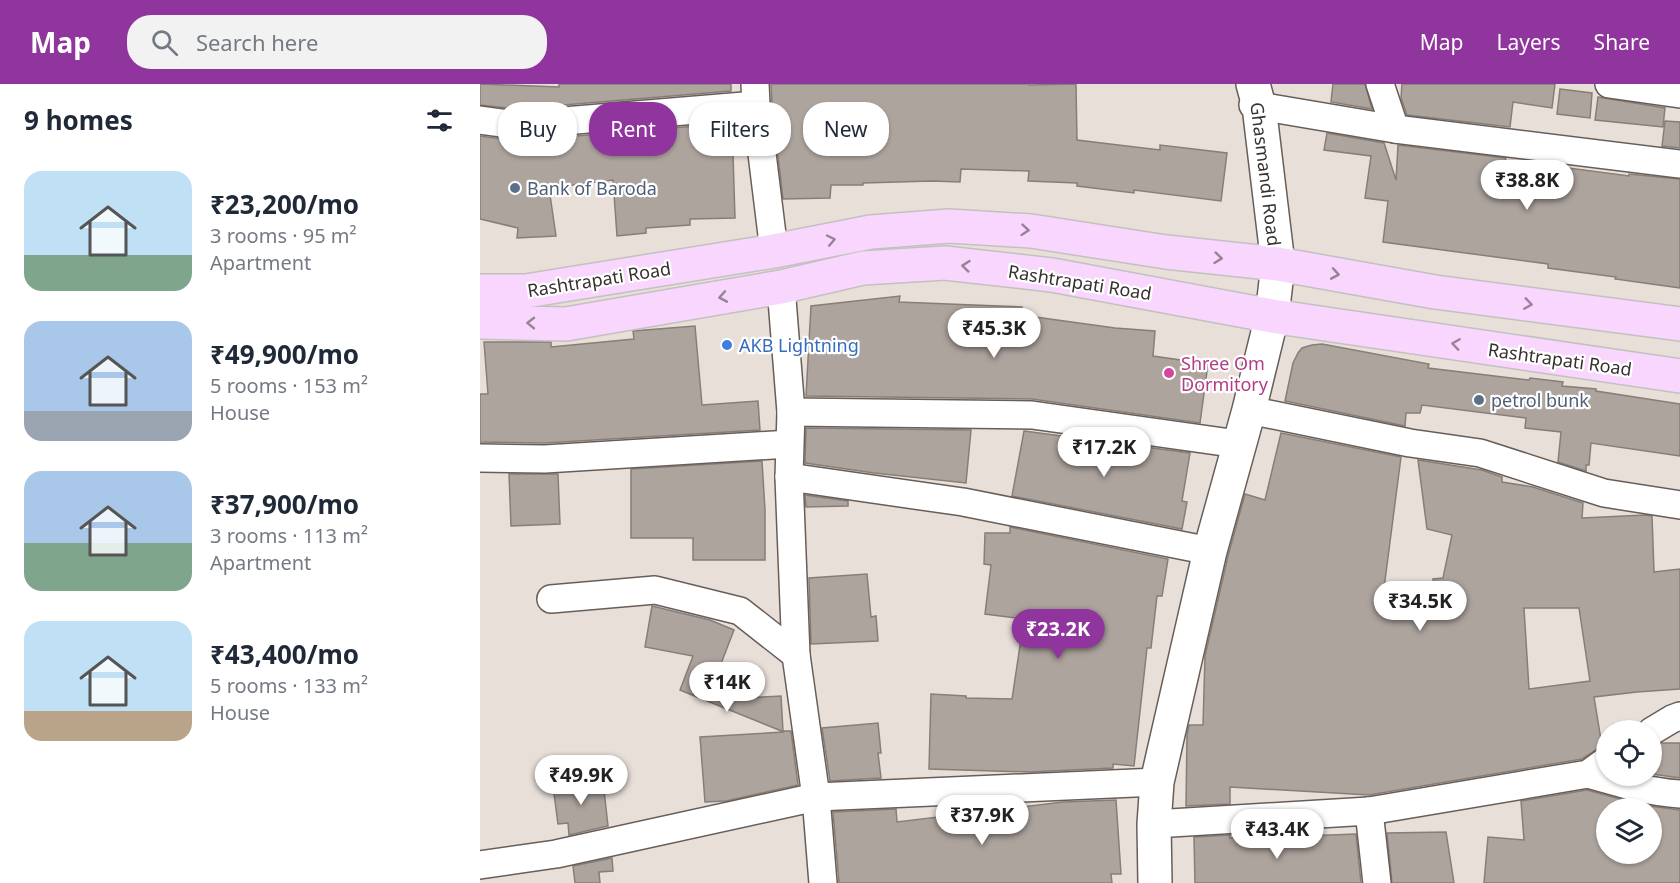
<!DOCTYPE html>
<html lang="en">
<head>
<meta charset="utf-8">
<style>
	body { margin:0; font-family:"Noto Sans",sans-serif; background:#f2f2f3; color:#1f2937; height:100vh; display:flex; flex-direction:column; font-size:22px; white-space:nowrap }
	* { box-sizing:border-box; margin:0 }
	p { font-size:20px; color:#747a83 }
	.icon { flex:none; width:33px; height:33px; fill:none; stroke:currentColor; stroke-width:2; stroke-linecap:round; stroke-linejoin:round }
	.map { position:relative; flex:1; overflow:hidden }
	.panel { display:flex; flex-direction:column; background:#fff; width:480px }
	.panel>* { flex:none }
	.top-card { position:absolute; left:18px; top:18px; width:570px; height:54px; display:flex; gap:12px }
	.fabs { position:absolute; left:1116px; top:636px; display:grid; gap:12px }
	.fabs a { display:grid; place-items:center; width:66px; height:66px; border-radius:50%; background:#fff; box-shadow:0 2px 4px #0004; font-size:30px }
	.price { position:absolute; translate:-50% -51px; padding:0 14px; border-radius:21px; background:#fff; color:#222; font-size:20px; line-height:39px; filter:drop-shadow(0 2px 3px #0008) }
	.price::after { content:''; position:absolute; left:50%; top:36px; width:18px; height:14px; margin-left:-9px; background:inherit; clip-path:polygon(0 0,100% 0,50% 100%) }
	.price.on { background:#90349e; color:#fff }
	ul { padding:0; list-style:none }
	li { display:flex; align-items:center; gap:18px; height:150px; padding:0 24px }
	li span { display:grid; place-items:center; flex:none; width:168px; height:120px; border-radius:18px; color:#555 }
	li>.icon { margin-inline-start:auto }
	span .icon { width:72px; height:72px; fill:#fffc; stroke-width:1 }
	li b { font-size:26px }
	h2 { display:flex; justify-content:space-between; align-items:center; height:72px; padding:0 24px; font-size:26px }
	.tag { padding:0 21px; border-radius:24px; background:#fff; box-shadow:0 2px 4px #0004; font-size:21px; line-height:54px }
	.tag.on { background:#90349e; color:#fff }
	header { display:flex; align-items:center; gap:36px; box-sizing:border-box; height:84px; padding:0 30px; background:#90349e; color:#fff }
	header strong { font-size:28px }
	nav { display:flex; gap:33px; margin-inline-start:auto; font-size:21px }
	.search { width:420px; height:54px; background:#f2f2f3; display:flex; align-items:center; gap:15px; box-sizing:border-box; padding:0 21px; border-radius:24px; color:#747a83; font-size:22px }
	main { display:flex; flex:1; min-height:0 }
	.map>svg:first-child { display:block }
</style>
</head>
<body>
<header>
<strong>Map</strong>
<div class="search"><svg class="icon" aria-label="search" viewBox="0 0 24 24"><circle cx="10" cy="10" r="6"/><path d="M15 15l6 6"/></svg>Search here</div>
<nav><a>Map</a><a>Layers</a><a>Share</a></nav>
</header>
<main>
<section class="panel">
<h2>9 homes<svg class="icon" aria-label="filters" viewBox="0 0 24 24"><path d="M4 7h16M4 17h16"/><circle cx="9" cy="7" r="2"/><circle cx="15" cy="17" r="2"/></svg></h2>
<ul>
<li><span style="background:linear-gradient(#bfe0f5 70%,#7fa58c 0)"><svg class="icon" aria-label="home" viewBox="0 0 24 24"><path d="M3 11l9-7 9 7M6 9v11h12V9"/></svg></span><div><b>₹23,200/mo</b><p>3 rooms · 95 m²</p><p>Apartment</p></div></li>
<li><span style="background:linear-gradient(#a9c7e8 75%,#9aa5b1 0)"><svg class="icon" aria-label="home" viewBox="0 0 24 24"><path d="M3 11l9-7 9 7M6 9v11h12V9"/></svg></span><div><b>₹49,900/mo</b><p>5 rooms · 153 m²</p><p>House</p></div></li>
<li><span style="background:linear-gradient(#a9c7e8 60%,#7fa58c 0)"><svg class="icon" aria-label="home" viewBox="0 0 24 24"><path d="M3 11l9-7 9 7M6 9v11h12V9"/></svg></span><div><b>₹37,900/mo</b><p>3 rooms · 113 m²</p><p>Apartment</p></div></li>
<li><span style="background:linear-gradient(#bfe0f5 75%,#b9a48a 0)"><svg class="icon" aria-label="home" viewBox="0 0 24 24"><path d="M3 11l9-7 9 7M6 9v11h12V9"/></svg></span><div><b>₹43,400/mo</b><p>5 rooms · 133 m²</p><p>House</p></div></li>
</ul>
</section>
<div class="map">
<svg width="1200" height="799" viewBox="0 0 1200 799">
	<rect width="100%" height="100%" fill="#e9dfd9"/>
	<g fill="#aea49e" stroke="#877e78" stroke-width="1.5" fill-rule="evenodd">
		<path d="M0,0L79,3V0H251V7L36,25L0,21Z"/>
		<path d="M291,0H549V1L596,0L597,56L680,66V61L747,69L741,117L654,106V109L597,102V99L548,97L549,87L481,85L480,98L452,97L383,99V101H351L350,114L303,115L292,20Z"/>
		<path d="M853,0H885L892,25L851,18Z"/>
		<path d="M922,0H1075L1072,24L1033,18L1030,43L927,31L921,14Z"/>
		<path d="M1080,5L1112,9L1110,34L1077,30Z"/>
		<path d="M1118,13L1185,24L1183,43L1115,36Z"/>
		<path d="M1185,37L1200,38V64L1182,62Z"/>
		<path d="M252,39L255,134L210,135V141L166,144V149L137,152L133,96L69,104L76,152L37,154L38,144L0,135V52L37,57Z"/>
		<path d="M847,49L904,59L916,96L918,61L1026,74L1025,77L1080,84L1081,83L1149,92V90L1200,95V204L1135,195L1136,193L1068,184V180L903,158L908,117L885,114L891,72L844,66Z"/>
		<path d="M420,212L419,218L542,223L541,231L635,244L675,247L673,272L728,280L720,339L552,315L326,312L331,222Z"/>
		<path d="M215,242L222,321L278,317L280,346L65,359L0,358V310H8L4,258H71V263L154,255L153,247Z"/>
		<path d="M842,260L949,280L948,284L1049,296L1050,294L1083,298L1082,302L1116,305V307L1200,320V372L1111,359L1109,381H1106V387L1078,378L1081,348L1045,344L1046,334L942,321L940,329H926L925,342L805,317L813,279L818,269L822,264L832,261Z"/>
		<path d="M326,344L491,346L486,399L394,389L325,379Z"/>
		<path d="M544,347L710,369L702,417L707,418L702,445L532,412Z"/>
		<path d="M801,349L921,373L903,512L954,507L953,495L963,494L972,451L947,445L938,376L1002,386L1022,393V398L1053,403L1103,419L1102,434L1165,431L1172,432L1174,488L1200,485V605L1157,608L1114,613L1122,662L1102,675L889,711L750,703V720L706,722L707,651L709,641H723L725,572L748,472L765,410L785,416ZM1044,524H1099L1110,597L1049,605Z"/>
		<path d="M282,377L285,426V476H213V454H151V385Z"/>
		<path d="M29,390H78L80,440L31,442Z"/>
		<path d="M325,411L368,417V422L326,423Z"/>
		<path d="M530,443L688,475L682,512H677L671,564H667L654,682L633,680V684L550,688L449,685L451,610L486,612V614L532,615L544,535L505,530L511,481L504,480L505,449H530Z"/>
		<path d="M387,490L391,533L396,532L398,557L331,560L329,494Z"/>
		<path d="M172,522L230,536L254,546L227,616L301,612L303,647H311L318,701L246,717L225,718L220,653L304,648L200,606L213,572L165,563Z"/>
		<path d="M398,639L401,669H398L401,694L350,697L342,644Z"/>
		<path d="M1182,659H1200V694L1172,690V663Z"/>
		<path d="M123,697L128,742L89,751L88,739L78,740L73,702Z"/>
		<path d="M1107,706L1162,721L1200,726V799H1004L1008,753L1044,756L1041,717ZM1126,724H1172V770H1126Z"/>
		<path d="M636,716L641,790H631L632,799H359L353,728L416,725L417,738L583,718Z"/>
		<path d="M966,748L974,799H912L907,749Z"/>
		<path d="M876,750L881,799H715L714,753L750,751V754H773Z"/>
		<path d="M132,774L133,787L119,788L120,799H95L93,782Z"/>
	</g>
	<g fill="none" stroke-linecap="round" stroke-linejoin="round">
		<g stroke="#675e59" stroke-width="30">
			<g id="minor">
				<path d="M275,0L276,21L294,167"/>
				<path d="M900,0L915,45"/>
				<path d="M1129,0L1200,10"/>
				<path d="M773,21L915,45L1200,80"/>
				<path d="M0,36L36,41L276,21"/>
				<path d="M301,203L311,328L309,393L316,571L336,713L343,799"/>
				<path d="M769,326L930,359L1000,369L1124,409L1200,421"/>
				<path d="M311,328L552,331L758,360"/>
				<path d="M0,374L65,375L309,360"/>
				<path d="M309,393L483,418L730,467"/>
				<path d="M71,515L175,506L260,527L316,571"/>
				<path d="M1172,647L1192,635L1200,632"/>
				<path d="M1108,690C1139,699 1168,708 1200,710"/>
				<path d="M889,727L897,799"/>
				<path d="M674,740L889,727L1108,690L1126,677"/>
				<path d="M0,781L76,770L336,713L677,698"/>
			</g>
		</g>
		<g stroke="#675e59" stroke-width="36">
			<path id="tertiary" d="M675,799L674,740L677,698L730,467L769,326L792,232L798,180L779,22L773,0"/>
		</g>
		<g stroke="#c2c1c0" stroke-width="36">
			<g id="primary">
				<path d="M0,207H46L294,167L391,148L469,142L551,147L686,168L798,180L955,208L1200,240"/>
				<path d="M0,238L86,240L301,203L383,184L465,179L572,191L792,232L1200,292"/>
			</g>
		</g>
		<use href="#minor" stroke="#fff" stroke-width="27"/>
		<use href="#tertiary" stroke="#fff" stroke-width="33"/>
		<use href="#primary" stroke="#f8d6fd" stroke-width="33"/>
	</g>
	<defs><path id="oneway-chevron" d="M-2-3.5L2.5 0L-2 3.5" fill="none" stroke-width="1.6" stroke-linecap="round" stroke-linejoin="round" transform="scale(1.5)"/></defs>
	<g stroke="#968496">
		<use href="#oneway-chevron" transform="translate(545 146) rotate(5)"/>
		<use href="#oneway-chevron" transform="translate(351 156) rotate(-12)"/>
		<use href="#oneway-chevron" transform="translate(738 174) rotate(6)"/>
		<use href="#oneway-chevron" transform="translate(486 182) rotate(-174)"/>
		<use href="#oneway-chevron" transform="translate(855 190) rotate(10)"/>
		<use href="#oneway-chevron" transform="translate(243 213) rotate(170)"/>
		<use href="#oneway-chevron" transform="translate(1048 220) rotate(8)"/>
		<use href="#oneway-chevron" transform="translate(51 239) rotate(-179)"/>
		<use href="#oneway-chevron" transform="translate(976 260) rotate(-172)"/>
	</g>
	<g fill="#5c6f8a" stroke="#fff" stroke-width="2">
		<circle cx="35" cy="104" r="6"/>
		<circle cx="999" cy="316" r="6"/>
	</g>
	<circle fill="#3f7fe0" stroke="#fff" stroke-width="2" cx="247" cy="261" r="6"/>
	<circle fill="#d1479c" stroke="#fff" stroke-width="2" cx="689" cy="289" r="6"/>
	<g text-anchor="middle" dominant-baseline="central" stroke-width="4.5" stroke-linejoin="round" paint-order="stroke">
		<g font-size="18" fill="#35312e" stroke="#fff">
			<text transform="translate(786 90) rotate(83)">Ghasmandi Road</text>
			<text transform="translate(119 195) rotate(-9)">Rashtrapati Road</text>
			<text transform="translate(600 198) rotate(9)">Rashtrapati Road</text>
			<text transform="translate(1080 275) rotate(8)">Rashtrapati Road</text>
		</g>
		<g font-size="18" fill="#4e5e75" stroke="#fff" text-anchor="start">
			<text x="47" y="104">Bank of Baroda</text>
			<text x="1011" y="316">petrol bunk</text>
		</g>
		<g font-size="18" fill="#366cbe" stroke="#fff" text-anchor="start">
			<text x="259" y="261">AKB Lightning</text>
		</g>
		<g font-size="18" fill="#b23c85" stroke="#fff" text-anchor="start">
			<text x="701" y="279">Shree Om<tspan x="701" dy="21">Dormitory</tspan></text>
		</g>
	</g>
</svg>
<div class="fabs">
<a><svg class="icon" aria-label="locate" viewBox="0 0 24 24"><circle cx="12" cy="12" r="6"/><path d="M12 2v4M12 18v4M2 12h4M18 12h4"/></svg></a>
<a><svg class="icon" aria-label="layers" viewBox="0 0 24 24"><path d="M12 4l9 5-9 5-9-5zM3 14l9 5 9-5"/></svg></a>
</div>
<b class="price" style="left:1047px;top:127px">₹38.8K</b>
<b class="price" style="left:514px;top:275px">₹45.3K</b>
<b class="price" style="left:624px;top:394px">₹17.2K</b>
<b class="price" style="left:940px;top:548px">₹34.5K</b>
<b class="price on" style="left:578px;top:576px">₹23.2K</b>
<b class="price" style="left:247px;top:629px">₹14K</b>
<b class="price" style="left:101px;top:722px">₹49.9K</b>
<b class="price" style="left:502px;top:762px">₹37.9K</b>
<b class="price" style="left:797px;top:776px">₹43.4K</b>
<div class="top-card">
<a class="tag">Buy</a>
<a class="tag on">Rent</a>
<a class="tag">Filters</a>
<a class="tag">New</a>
</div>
</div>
</main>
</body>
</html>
